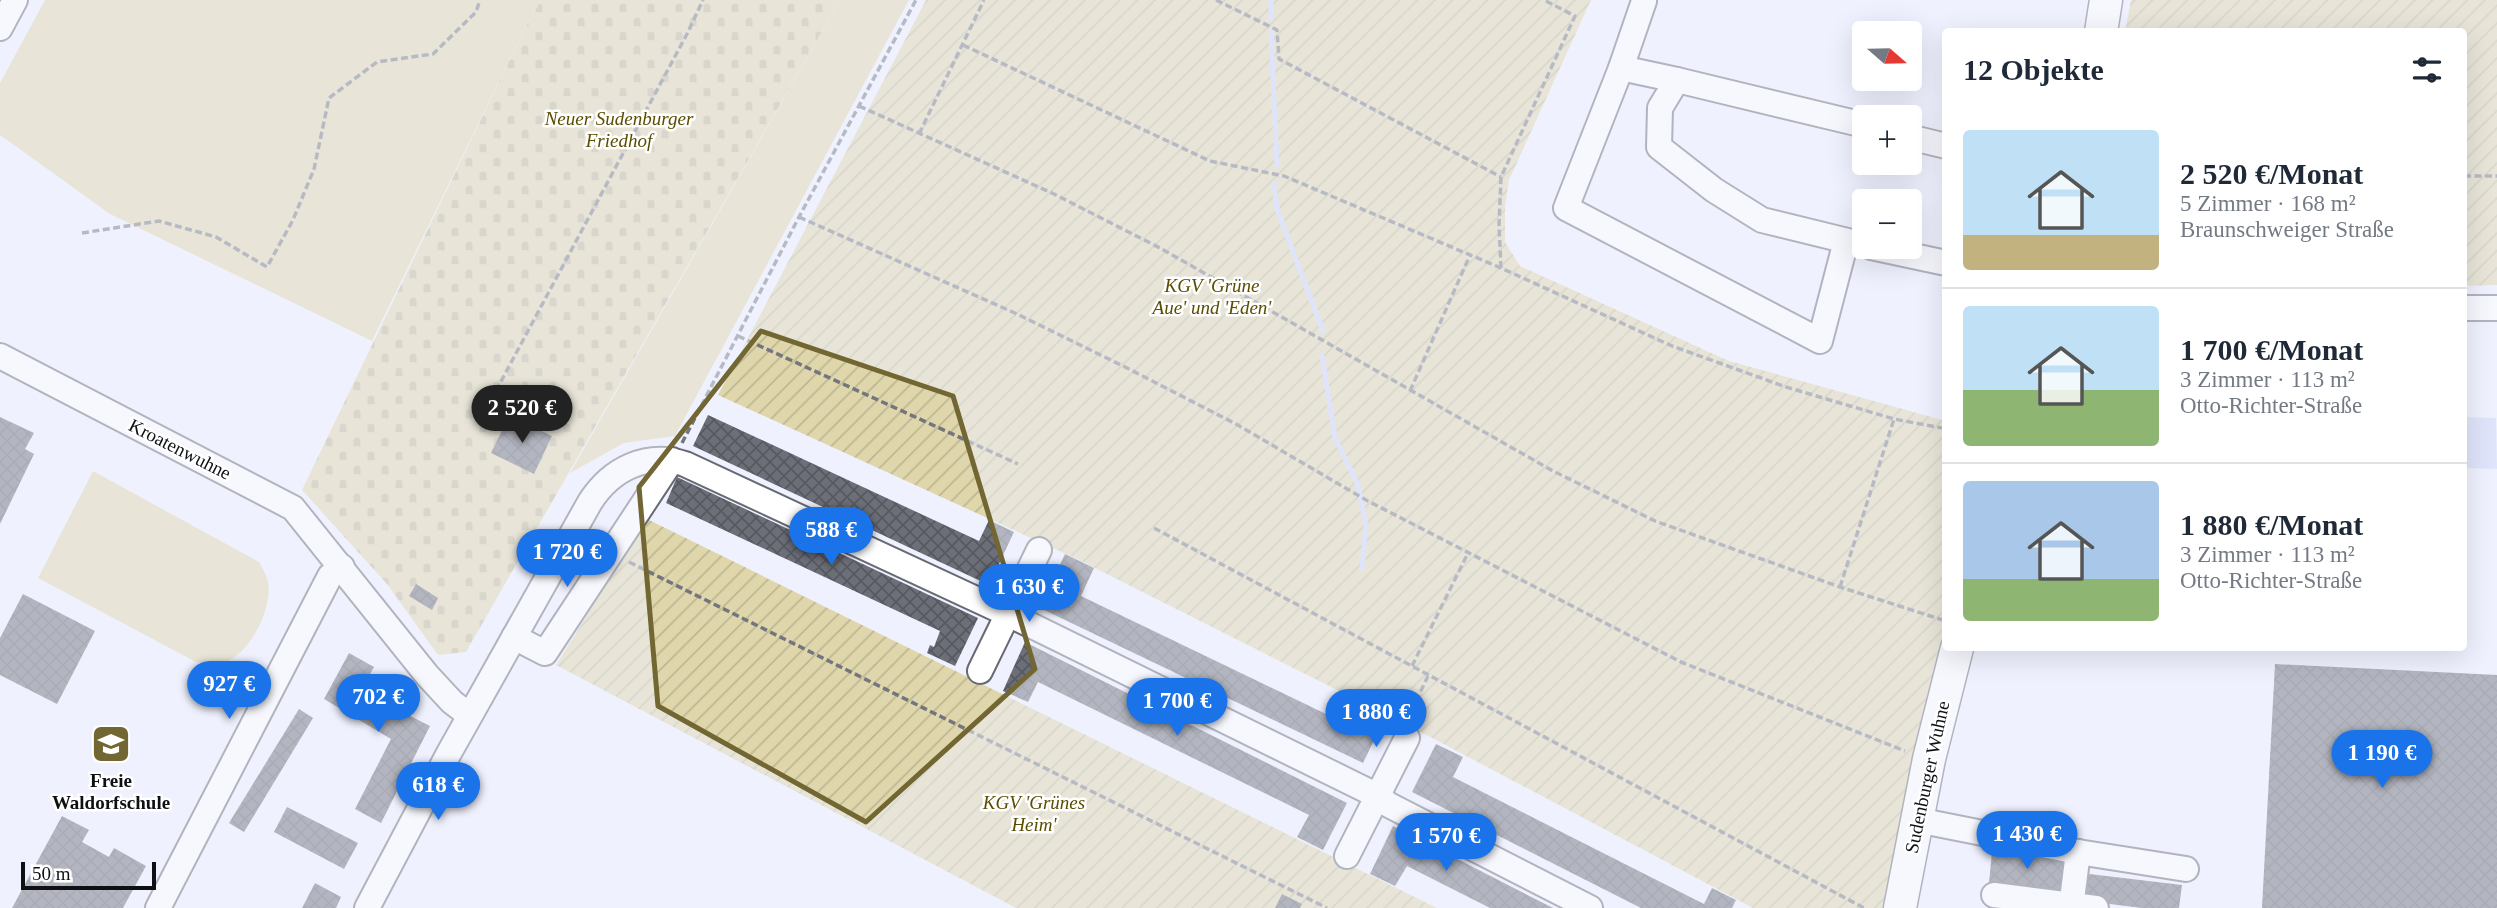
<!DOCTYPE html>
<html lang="de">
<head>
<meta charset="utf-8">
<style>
	body { margin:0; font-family:"Times New Roman",serif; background:#f6f6f7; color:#1f2937; height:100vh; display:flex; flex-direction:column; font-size:26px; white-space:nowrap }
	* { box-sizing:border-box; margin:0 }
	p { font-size:23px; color:#747a83 }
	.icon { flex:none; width:38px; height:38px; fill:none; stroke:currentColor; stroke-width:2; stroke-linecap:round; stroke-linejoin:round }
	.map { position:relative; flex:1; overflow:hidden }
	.side { position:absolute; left:1942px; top:28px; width:525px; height:623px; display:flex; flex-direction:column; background:#fff; border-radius:7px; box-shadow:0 7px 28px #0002 }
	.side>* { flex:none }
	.needle { width:46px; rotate:110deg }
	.fabs { position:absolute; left:1852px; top:21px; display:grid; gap:14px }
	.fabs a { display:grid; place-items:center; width:70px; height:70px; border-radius:7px; background:#fff; box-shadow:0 7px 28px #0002; font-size:35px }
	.scale { position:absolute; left:21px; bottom:18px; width:135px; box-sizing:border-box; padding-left:7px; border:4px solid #0f1014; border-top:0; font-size:19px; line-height:24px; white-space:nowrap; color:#0f1014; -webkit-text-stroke:5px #fff; paint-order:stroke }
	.price { position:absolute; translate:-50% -60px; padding:0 16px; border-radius:24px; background:#1a73e8; color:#fff; font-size:23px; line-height:46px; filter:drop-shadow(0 2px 4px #0008) }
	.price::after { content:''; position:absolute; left:50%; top:42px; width:21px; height:16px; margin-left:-10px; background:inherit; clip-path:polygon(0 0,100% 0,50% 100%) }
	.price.on { background:#222; color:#fff }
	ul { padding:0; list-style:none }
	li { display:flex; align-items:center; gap:21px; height:175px; padding:0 21px }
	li+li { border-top:2px solid #e0e1e3 }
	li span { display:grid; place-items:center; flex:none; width:196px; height:140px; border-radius:7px; color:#555 }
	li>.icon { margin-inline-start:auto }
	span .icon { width:84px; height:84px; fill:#fffc; stroke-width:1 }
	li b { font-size:30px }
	h2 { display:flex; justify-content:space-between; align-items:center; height:84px; padding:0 21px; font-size:30px }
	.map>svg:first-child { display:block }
</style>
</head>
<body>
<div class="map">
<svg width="2497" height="908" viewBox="0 0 2497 908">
	<defs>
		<pattern id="cemetery-stones" width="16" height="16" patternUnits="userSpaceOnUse" patternTransform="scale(1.75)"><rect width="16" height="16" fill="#dfd6ab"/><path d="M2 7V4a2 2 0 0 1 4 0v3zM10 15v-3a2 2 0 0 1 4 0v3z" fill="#beb792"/></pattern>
		<pattern id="garden-furrows" width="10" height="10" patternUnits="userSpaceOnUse" patternTransform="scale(1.75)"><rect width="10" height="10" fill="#dfd6ab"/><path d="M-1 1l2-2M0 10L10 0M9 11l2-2" fill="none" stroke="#beb792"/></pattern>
		<pattern id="building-cross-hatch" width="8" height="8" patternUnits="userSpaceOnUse" patternTransform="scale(1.75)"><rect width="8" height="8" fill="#6c6e78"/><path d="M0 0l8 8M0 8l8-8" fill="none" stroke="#575961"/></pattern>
	</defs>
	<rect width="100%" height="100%" fill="#eff2fe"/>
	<g fill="#dfd6ab">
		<path d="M45,0H541L524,30L372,341L110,214L0,135V83Z"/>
		<path d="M840,0H909L675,436L624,443L570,473Z"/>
		<path d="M93,471L259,562C262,568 267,575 268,582C273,608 250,655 223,663C216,665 204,663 196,662L38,578Z"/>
	</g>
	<path fill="url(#cemetery-stones)" d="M541,0H840L466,652L438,655L387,584L302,490L524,30Z"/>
	<g fill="url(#garden-furrows)">
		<path d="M926,0H1591L1509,180L1505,207V242L1520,266L1729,361L1946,421V640L1888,908H1753L1438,741L1077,559L718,395Z"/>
		<path d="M2131,0H2497V285L2464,286V32L2125,31Z"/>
		<path d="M647,519L1437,908H1016L556,665Z"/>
	</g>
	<path fill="#ccd3f5" d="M2464,417L2496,418L2497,469L2464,468Z"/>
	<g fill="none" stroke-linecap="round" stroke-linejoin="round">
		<g stroke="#ccd3f5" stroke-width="5">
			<path d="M1271,0V19"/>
			<path d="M1271,32L1277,166"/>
			<path d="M1274,183L1277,209L1323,331"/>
			<path d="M1322,356L1335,438L1358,485L1366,525L1362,568"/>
		</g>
	</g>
	<g fill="url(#building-cross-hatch)">
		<path d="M708,415L979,541L989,520L1014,532L989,585L693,446Z"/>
		<path d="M509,416L552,436L534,474L491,453Z"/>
		<path d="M0,417L34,433L25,449L34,454L0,524Z"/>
		<path d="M677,477L978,618L955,666L927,653L930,645L934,647L940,631L666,503Z"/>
		<path d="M1065,554L1094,568L1081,596L1351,726L1361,704L1386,716L1363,763L1040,608Z"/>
		<path d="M416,584L438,598L432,610L409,596Z"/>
		<path d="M23,594L95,631L57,704L0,675V638Z"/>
		<path d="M1025,642L1347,803L1323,850L1297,837L1309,815L1038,682L1028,702L1003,691Z"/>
		<path d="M349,653L374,667L363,687L387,700L385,703L430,726L381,823L355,809L391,739L324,699Z"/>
		<path d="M2275,664L2497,675V908H2262Z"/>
		<path d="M299,709L313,718L244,832L229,823Z"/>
		<path d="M1436,744L1463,757L1453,777L1704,904L1712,888L1736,900L1732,908H1641L1412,792Z"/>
		<path d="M287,807L358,843L344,869L274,832Z"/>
		<path d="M62,816L89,830L82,842L109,857L114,848L146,866L123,908H12Z"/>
		<path d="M1393,826L1553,908H1490L1407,866L1395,886L1370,874Z"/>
		<path d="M1992,852L2065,859L2062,890L1989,883Z"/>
		<path d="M2081,873L2182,885L2179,908H2142L2078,900Z"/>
		<path d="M315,883L341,897L336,908H302Z"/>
		<path d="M1282,894L1302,904L1300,908H1275Z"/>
	</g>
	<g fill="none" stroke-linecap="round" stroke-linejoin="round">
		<g stroke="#676973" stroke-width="28">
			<g id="minor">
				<path d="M1644,1L1621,68L1566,208L1820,341L1846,241"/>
				<path d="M0,28L15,0"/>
				<path d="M1621,68L1677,80L1864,125"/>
				<path d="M1677,80L1660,108L1659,147L1714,190L1762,220L1864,245"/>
				<path d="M1909,137L1946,146"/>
				<path d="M1871,247L1946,263"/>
				<path d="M2464,308H2497"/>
				<path d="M0,356L293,508L427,675L452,702L469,715"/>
				<path d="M514,637L545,653L672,460"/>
				<path d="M980,671L1039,550"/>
				<path d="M1917,820L2078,852L2186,869"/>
				<path d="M1347,856L1407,738"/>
				<path d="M1994,895L2096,908"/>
				<path d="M158,908L330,576L342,567"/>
				<path d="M367,908L449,753L590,502C611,469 647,451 685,464L1008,614L1378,796L1389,805L1590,908"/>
				<path d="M2071,908L2078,852"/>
			</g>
		</g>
		<g stroke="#676973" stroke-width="35">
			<g id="major">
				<path d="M2101,32L2106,0"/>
				<path d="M1900,908L1929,759L1957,648"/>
			</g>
		</g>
		<g stroke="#74767e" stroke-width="3.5" stroke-dasharray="7 3.5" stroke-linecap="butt">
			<path d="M1216,0L1277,30L1279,59L1501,177"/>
			<path d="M963,45L1210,161L1284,176L1501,268L1672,346L1786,387L1894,419"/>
			<path d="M859,106L1054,194L1160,248L1553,471L1655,521L1840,587L1946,621"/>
			<path d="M919,134L984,0"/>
			<path d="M2464,176H2497"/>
			<path d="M799,217L1017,314L1129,369L1236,424L1366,500L1681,662L1905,751"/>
			<path d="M82,233L159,221L216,237L267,267L293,220L314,169L329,98L377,62L433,54L476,12L480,0"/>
			<path d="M1501,268L1499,225L1501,177L1575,16L1544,0"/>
			<path d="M738,336L1018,464"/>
			<path d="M1410,391L1470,255"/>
			<path d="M491,400L687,34L703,0"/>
			<path d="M682,443L799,217L916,0"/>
			<path d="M1154,528L1864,908"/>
			<path d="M629,562L1327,908"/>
			<path d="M1840,587L1894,419L1942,428"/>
			<path d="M1412,666L1468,553"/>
			<path d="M1407,720L1428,676"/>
		</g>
		<use href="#minor" stroke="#fff" stroke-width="24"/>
		<use href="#major" stroke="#fff" stroke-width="32"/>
	</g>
	<path d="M0 0H2497V908H0ZM761,331L953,396L1035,669L866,822L658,706L639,487Z" fill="#eff2fe" fill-opacity=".55" fill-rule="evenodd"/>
	<path fill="none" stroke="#726733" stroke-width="5" stroke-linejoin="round" d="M761,331L953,396L1035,669L866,822L658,706L639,487Z"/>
	<defs>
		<g id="school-square" transform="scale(2.0125)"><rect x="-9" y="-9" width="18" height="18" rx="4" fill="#726733" stroke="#fff"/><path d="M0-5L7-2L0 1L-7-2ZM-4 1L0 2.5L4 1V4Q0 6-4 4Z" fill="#fff"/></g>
	</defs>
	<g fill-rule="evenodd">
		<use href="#school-square" x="111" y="744"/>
	</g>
	<g text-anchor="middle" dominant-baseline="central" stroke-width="5" stroke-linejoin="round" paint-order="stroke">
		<g font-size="19" font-style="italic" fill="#5b4d00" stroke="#fff">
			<text x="619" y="118">Neuer Sudenburger<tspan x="619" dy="22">Friedhof</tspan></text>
			<text x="1212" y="285">KGV 'Grüne<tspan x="1212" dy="22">Aue' und 'Eden'</tspan></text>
			<text x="1034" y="802">KGV 'Grünes<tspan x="1034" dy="22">Heim'</tspan></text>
		</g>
		<g font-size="19" fill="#0f1014" stroke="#fff">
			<text transform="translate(180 449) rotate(27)">Kroatenwuhne</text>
			<text transform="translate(1927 777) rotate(-78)">Sudenburger Wuhne</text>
		</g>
		<g font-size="19" font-weight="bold" fill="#0f1014" stroke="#fff">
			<text x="111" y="780">Freie<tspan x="111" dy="22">Waldorfschule</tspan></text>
		</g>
	</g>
</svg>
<div class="fabs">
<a><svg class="needle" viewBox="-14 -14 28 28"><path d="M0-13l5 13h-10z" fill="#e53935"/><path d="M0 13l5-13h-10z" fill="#747a83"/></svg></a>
<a>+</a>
<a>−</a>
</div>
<div class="scale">50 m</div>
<b class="price on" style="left:522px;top:445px">2 520 €</b>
<b class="price" style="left:831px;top:567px">588 €</b>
<b class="price" style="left:567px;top:589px">1 720 €</b>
<b class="price" style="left:1029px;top:624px">1 630 €</b>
<b class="price" style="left:229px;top:721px">927 €</b>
<b class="price" style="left:378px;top:734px">702 €</b>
<b class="price" style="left:1177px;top:738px">1 700 €</b>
<b class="price" style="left:1376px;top:749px">1 880 €</b>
<b class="price" style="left:2382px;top:790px">1 190 €</b>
<b class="price" style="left:438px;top:822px">618 €</b>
<b class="price" style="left:2027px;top:871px">1 430 €</b>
<b class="price" style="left:1446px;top:873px">1 570 €</b>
<section class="side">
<h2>12 Objekte<svg class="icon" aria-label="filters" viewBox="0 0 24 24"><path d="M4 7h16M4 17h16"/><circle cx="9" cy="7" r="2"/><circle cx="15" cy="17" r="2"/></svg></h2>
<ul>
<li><span style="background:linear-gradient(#bfe0f5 75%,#c2b280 0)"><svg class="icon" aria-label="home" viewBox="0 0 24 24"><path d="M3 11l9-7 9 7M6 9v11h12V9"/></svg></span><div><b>2 520 €/Monat</b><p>5 Zimmer · 168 m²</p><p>Braunschweiger Straße</p></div></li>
<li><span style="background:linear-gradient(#bfe0f5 60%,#8fb573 0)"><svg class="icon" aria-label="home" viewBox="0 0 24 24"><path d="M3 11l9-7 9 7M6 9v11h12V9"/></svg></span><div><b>1 700 €/Monat</b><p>3 Zimmer · 113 m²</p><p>Otto-Richter-Straße</p></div></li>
<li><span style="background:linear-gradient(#a9c7e8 70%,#8fb573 0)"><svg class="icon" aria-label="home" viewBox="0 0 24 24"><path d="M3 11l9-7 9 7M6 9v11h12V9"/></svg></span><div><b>1 880 €/Monat</b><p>3 Zimmer · 113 m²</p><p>Otto-Richter-Straße</p></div></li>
</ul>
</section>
</div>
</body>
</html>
